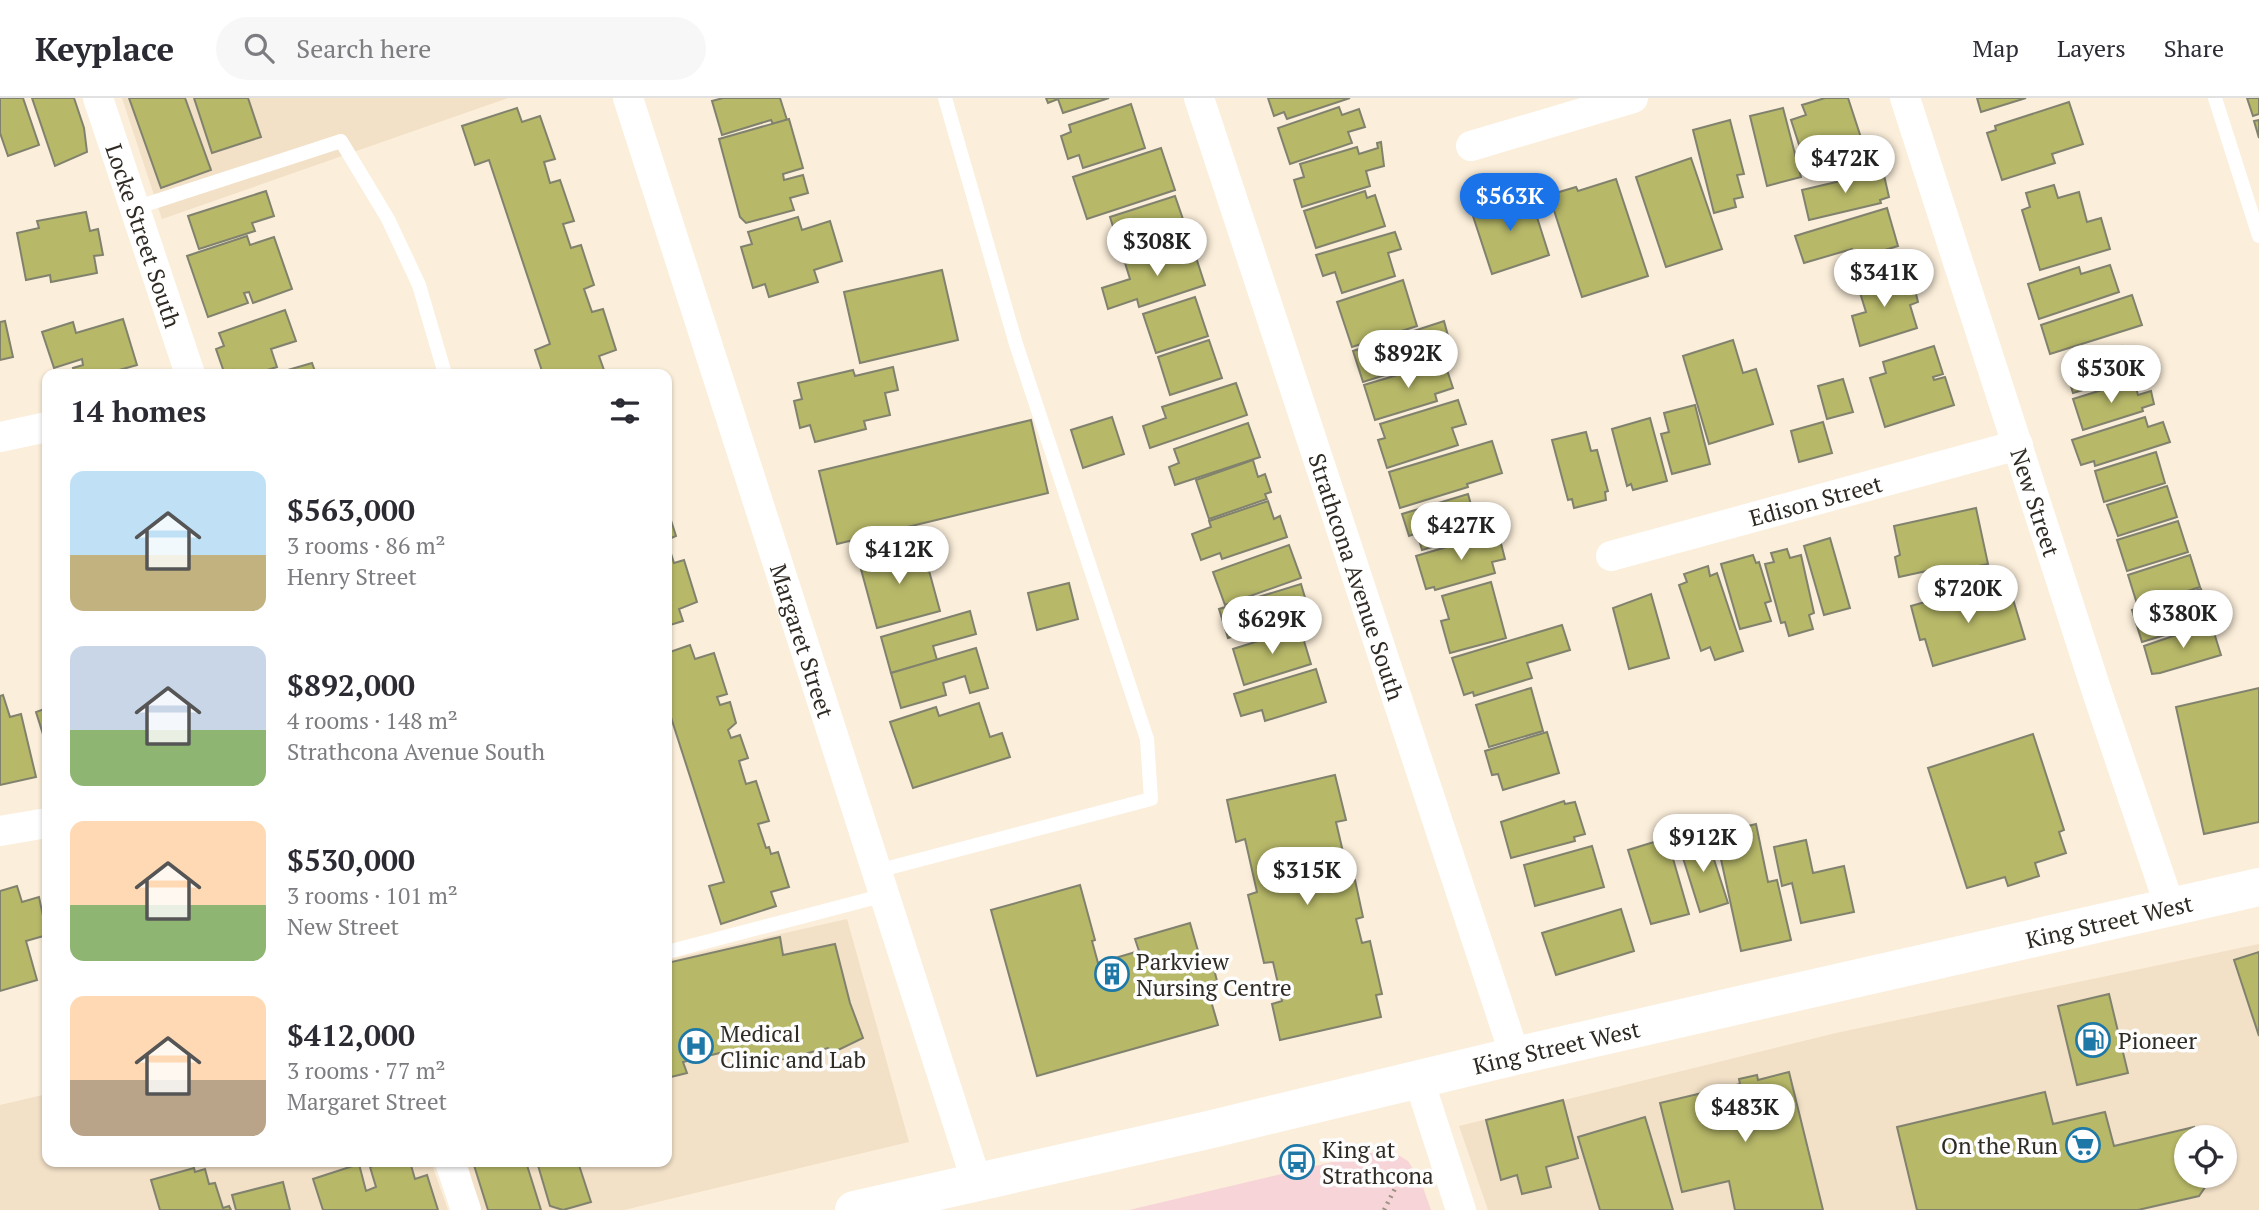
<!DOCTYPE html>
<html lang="en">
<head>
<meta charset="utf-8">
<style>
	body { margin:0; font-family:"PT Serif",serif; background:#f7f7f7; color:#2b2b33; height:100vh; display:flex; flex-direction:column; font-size:26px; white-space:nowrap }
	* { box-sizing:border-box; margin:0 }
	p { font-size:23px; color:#7c7c81 }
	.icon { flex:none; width:38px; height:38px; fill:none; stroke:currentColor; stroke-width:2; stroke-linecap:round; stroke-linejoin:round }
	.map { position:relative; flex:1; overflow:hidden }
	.sheet { position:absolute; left:42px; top:271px; width:630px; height:798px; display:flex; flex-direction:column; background:#fff; border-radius:14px; box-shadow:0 2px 5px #0004 }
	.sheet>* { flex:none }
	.buttons { position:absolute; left:2174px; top:1027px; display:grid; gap:14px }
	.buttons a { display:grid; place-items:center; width:63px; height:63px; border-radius:50%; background:#fff; box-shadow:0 2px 5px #0004; font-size:35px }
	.price { position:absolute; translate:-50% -60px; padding:0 16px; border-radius:24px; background:#fff; color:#222; font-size:23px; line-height:46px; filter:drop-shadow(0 2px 4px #0008) }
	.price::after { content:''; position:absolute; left:50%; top:42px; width:21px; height:16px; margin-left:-10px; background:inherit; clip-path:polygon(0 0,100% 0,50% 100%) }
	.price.on { background:#1a73e8; color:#fff }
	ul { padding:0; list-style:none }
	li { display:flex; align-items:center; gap:21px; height:175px; padding:0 28px }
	li span { display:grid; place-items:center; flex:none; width:196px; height:140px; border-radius:14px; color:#555 }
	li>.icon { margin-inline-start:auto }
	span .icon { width:84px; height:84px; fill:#fffc; stroke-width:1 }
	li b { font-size:30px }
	h2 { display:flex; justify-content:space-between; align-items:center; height:84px; padding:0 28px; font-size:30px }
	header { display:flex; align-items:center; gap:42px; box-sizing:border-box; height:98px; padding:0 35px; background:#fff; border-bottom:2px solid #e1e1e2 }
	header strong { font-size:33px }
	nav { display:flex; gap:38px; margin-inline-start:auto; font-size:24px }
	.search { width:490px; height:63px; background:#f7f7f7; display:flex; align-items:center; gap:18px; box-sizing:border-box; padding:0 24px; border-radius:38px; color:#7c7c81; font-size:26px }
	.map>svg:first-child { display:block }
</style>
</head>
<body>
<header>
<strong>Keyplace</strong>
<div class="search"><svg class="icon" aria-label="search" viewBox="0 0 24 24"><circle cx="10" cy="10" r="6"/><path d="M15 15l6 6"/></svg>Search here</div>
<nav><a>Map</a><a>Layers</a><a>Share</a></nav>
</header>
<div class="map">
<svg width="2259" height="1112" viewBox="0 0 2259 1112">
	<rect width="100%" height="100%" fill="#fbeeda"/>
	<g fill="#f2e0c7" fill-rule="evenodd">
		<path d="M122,0H508L162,121Z"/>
		<path d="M847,821L909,1044L624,1112H480L467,1064H667V862Z"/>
		<path d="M2259,846V1112H1488L1459,1028L1836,935ZM2186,1040H2224V1078H2186Z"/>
		<path d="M47,996V1064H431L448,1112H0V1007Z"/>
	</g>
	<path fill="#f7d4d7" d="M1388,1051L1408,1063L1421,1084L1431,1112H1129Z"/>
	<g fill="#b7b868" stroke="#81826e" stroke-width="2">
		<path d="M0,0H23L39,47L8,58L0,35Z"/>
		<path d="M32,0H74L84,30L87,54L55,68Z"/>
		<path d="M129,0H185L211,72L161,90Z"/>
		<path d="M194,0H248L261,39L212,55Z"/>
		<path d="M723,0H780L787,22L773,26L771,22L722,37L712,3Z"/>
		<path d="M1046,0H1109L1063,15L1058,1L1048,5Z"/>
		<path d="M1268,0H1350L1287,21L1284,14L1274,18Z"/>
		<path d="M1825,0H1848L1868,61L1826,75L1820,57L1804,62L1791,22L1806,17L1802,7Z"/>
		<path d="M1977,0H2026L1981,14Z"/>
		<path d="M2247,0H2259V16L2253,18Z"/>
		<path d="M2069,4L2083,46L2052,56L2055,65L2002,82L1987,35L1996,32L1995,28Z"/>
		<path d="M1131,6L1145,50L1083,70L1079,57L1068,61L1061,38L1071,34L1069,27Z"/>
		<path d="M1339,9L1342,17L1359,11L1365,29L1348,34L1352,45L1290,66L1278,30Z"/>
		<path d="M517,10L522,24L540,18L555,61L544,64L550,85L560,82L574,123L563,126L571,150L581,147L594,187L584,191L592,214L603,211L616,252L599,258L604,272L590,276H543L535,252L550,246L489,62L475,67L462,28Z"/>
		<path d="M1783,10L1801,79L1767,88L1750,18Z"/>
		<path d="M789,21L803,70L783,76L784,82L803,77L808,95L790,100L794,112L746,125L740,119L719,41Z"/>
		<path d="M1730,22L1744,76L1737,77L1743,99L1734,101L1736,109L1714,115L1693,32Z"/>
		<path d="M2259,22V40L2254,23Z"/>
		<path d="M1381,44L1384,68L1366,73L1370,88L1302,109L1294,82L1304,79L1300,66L1357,49L1359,56L1378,50L1377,45Z"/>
		<path d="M1161,50L1175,92L1087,121L1073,79Z"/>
		<path d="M1691,60L1722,151L1666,169L1636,79Z"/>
		<path d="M1883,73L1889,99L1880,102L1881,105L1809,122L1802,92Z"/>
		<path d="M1616,81L1648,178L1582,199L1549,97L1576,89L1578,93Z"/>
		<path d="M2054,87L2058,100L2079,94L2087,124L2101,120L2110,151L2040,172L2022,112L2030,109L2026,95Z"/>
		<path d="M266,93L274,118L252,125L255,133L199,151L188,118Z"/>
		<path d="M1365,93L1367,100L1375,97L1385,128L1316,150L1304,113Z"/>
		<path d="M1529,94L1549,157L1492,176L1471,112Z"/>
		<path d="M1175,98L1185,127L1174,131L1179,146L1124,164L1110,119Z"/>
		<path d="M1887,110L1898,148L1855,161L1852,151L1804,165L1795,138Z"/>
		<path d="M86,114L90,133L98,131L103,157L94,158L97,175L51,184L50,177L26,182L17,135L39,130L37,123Z"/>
		<path d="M798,119L802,132L830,123L842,163L814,172L818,184L769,199L765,186L753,190L741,149L752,146L748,134Z"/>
		<path d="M1395,134L1401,151L1388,155L1395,178L1342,195L1335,174L1323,178L1316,157Z"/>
		<path d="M247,138L250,147L274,139L292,191L253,205L249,194L244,195L248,205L208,219L187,158Z"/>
		<path d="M1191,144L1205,187L1139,209L1137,201L1108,211L1102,190L1130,181L1125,165Z"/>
		<path d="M2110,167L2119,194L2039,221L2028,186L2079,169L2081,176Z"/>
		<path d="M942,172L958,242L860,265L844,194Z"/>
		<path d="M1898,172L1905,196L1915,192L1918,204L1910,207L1917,230L1860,248L1852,218L1866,214L1857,185Z"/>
		<path d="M1403,182L1417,228L1352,249L1337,204Z"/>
		<path d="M2132,197L2142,227L2050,256L2041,227Z"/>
		<path d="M1195,199L1208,238L1156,255L1143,216Z"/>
		<path d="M285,212L296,243L271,251L277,269L254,276H234L232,272L224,274L216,251L224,248L219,235Z"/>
		<path d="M123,221L137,267L105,276H75L73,270L83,267L82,261L54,270L42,234L73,224L76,235Z"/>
		<path d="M5,223L13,259L0,262V224Z"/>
		<path d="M1444,223L1450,245L1420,255L1423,265L1363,284L1353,253Z"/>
		<path d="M1209,242L1222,280L1170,297L1158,259Z"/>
		<path d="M1733,242L1743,275L1756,271L1773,326L1709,346L1683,258Z"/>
		<path d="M1934,248L1943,276L1933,279L1934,282L1945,279L1954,307L1885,329L1870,280L1886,275L1883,264Z"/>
		<path d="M2122,248L2131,278L2073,295L2064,266Z"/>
		<path d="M1444,263L1453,290L1435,296L1437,303L1375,322L1364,287Z"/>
		<path d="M312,265L316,276H274Z"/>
		<path d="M893,269L898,292L885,295L890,317L864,323L866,331L815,344L810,327L800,330L794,303L802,301L798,285L853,272L855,278Z"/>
		<path d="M1843,281L1853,314L1827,321L1818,288Z"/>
		<path d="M2134,282L2138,297L2151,293L2154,306L2142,310L2143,313L2083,332L2073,301Z"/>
		<path d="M1236,285L1247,317L1150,350L1143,328L1166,320L1162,309Z"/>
		<path d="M1458,302L1466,326L1452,330L1458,347L1387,370L1378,342L1385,340L1380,326Z"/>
		<path d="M1695,307L1710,366L1672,376L1661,336L1669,334L1664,315Z"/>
		<path d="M1112,319L1124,356L1083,370L1071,332Z"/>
		<path d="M2145,319L2148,329L2163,324L2170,344L2095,368L2094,363L2081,367L2072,342Z"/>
		<path d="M1650,320L1667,383L1633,392L1631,386L1627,388L1612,331Z"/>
		<path d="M1031,322L1048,395L837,446L819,373Z"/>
		<path d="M1823,324L1832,355L1799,364L1791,333Z"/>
		<path d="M1248,325L1260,359L1175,387L1169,369L1179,365L1174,351Z"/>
		<path d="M1586,334L1591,353L1597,352L1608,393L1605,394L1606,402L1574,410L1572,401L1568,402L1552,342Z"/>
		<path d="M1492,343L1502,375L1467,386L1468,389L1400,410L1389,374Z"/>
		<path d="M2156,354L2165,385L2104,404L2095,373Z"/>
		<path d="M1253,362L1258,379L1265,376L1271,394L1265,396L1267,401L1209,421L1196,382Z"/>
		<path d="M2167,388L2177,419L2118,438L2107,407Z"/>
		<path d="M1468,396L1479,435L1422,452L1417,435L1409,438L1402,416Z"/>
		<path d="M1268,403L1274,421L1280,418L1287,439L1222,461L1220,455L1201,462L1192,436L1211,429L1209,423Z"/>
		<path d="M667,410L676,438L667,442Z"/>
		<path d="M1976,410L1988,466L1946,475L1945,469L1899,479L1895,459L1900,457L1894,428Z"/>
		<path d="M2178,423L2188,454L2127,473L2117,442Z"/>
		<path d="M1498,434L1505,461L1492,464L1495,475L1435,492L1434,489L1426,491L1416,458Z"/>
		<path d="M1830,440L1850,510L1824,517L1804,448Z"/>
		<path d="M667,443L674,465L684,462L697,504L679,511L683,523L667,528Z"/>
		<path d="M922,447L940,513L877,530L859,464Z"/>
		<path d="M1289,447L1301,480L1225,507L1213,474Z"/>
		<path d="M1787,451L1790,460L1801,457L1814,515L1809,517L1813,531L1789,538L1785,524L1781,525L1765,466L1774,464L1771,455Z"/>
		<path d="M1753,457L1756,465L1759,464L1771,503L1765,505L1771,523L1740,531L1721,466Z"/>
		<path d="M2190,457L2200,489L2138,509L2128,477Z"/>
		<path d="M1708,468L1710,478L1717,475L1743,553L1715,562L1710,549L1701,553L1679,487L1687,484L1684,476Z"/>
		<path d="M1491,484L1506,540L1450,555L1441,523L1449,521L1442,498Z"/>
		<path d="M1069,485L1078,521L1037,532L1028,495Z"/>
		<path d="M1301,486L1306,503L1296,506L1303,525L1248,542L1245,535L1228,540L1219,511Z"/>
		<path d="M2009,488L2025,541L1933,568L1925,541L1920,542L1911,508L1932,502L1935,509Z"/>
		<path d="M2201,491L2211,523L2142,544L2132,512Z"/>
		<path d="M1651,496L1669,560L1629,571L1613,510Z"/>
		<path d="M970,513L976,536L933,548L937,562L891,575L881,539Z"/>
		<path d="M2211,525L2221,557L2160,575L2152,576L2144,548Z"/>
		<path d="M1562,527L1570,552L1527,565L1532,580L1474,598L1473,594L1464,597L1452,560Z"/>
		<path d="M1300,530L1311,566L1244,587L1233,551Z"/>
		<path d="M690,547L695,561L714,555L727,596L717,599L720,607L730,604L736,625L728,632L731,640L740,637L748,660L739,663L746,686L756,683L769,723L758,726L766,750L769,749L771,756L778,754L789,789L771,794L776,808L721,826L709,788L724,784L667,607V555Z"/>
		<path d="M976,550L988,590L970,595L965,578L943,585L946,597L901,610L891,575Z"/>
		<path d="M1316,571L1326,604L1265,623L1262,612L1241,618L1234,596Z"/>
		<path d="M1531,590L1543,633L1489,649L1476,607Z"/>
		<path d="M2259,590V724L2204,736L2176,609Z"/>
		<path d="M3,597L10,619L21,616L36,679L0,687V598Z"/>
		<path d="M979,605L990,639L1002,635L1010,659L913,690L890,624L936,609L939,618Z"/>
		<path d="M47,610V649L36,614Z"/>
		<path d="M1547,634L1559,675L1503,692L1498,676L1492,677L1485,653Z"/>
		<path d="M2033,636L2064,732L2059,734L2066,755L2035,765L2039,778L2008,788L2005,779L1967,790L1928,670Z"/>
		<path d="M1335,677L1346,722L1336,724L1350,784L1355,782L1363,819L1356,821L1362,845L1370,843L1382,896L1376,897L1381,919L1280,942L1272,906L1282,903L1273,864L1264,865L1248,797L1257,794L1245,741L1236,744L1227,702Z"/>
		<path d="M1564,703L1565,706L1575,704L1585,736L1574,739L1575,743L1511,760L1501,724Z"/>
		<path d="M1756,726L1768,784L1777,782L1791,842L1741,853L1717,743L1737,739L1736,731Z"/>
		<path d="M1692,736L1696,750L1709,746L1728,805L1700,814L1677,741Z"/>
		<path d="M1667,740L1689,816L1651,826L1628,752Z"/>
		<path d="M1806,742L1813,775L1844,768L1854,814L1801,825L1792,785L1782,788L1774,749Z"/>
		<path d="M1592,748L1604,789L1535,808L1524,767Z"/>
		<path d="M1080,787L1095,842L1092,843L1098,865L1139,853L1135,841L1190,825L1203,870L1213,867L1217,883L1206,886L1218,927L1037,978L991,812Z"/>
		<path d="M17,788L22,804L39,799L47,837L26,843L37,882L0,893V793Z"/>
		<path d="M1621,811L1634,853L1556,877L1542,835Z"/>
		<path d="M780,839L783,857L835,846L850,905L863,940L832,955L828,950L738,972L732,952L683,964L687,975L667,980V865Z"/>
		<path d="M2259,854V938L2234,862Z"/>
		<path d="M2109,896L2128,975L2077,987L2058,908Z"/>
		<path d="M1789,974L1823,1112H1735L1729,1083L1682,1094L1660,1005L1740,986L1739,981L1757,977L1758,982Z"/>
		<path d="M2045,994L2053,1026L2105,1014L2114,1048L2194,1029L2197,1040H2186V1078H2206L2208,1085L2199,1098L2138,1112H1917L1897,1029Z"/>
		<path d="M1563,1002L1578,1060L1546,1069L1551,1089L1522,1096L1517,1077L1501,1082L1486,1022Z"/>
		<path d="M1645,1019L1673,1112H1600L1578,1039Z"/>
		<path d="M386,1064H410L415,1081L427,1077L438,1112H323L313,1081L359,1066L366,1093L376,1089L370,1069Z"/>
		<path d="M473,1064H526L541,1112H488Z"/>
		<path d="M537,1064H578L591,1104L563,1112L550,1108Z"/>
		<path d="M194,1070L195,1074L205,1071L209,1086L215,1085L223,1110L229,1108L231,1112H160L151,1082Z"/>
		<path d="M283,1084L290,1112H236L232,1097Z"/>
	</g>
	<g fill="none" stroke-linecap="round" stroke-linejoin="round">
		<path stroke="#9d9385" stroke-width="4.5" stroke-dasharray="2 5" stroke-linecap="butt" d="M1384,1112L1400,1081"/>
		<g stroke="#fff" stroke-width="14">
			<path d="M2215,0L2259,138"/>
			<path d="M135,110L341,43L388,121L419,187L445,276"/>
			<path d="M877,773L1151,701L1147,641L1016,246L945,0"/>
			<path d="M667,854L885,797"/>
		</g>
		<g stroke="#fff" stroke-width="30">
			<path id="s1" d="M98,0L190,276"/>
			<path id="s2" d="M628,0L977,1085"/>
			<path id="s3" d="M1199,0L1515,958"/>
			<path id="s4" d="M1905,0L2098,597L2170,809"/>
			<path d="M1471,48L1633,0"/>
			<path d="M0,339L47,329"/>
			<path id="s5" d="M1611,458L2018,347"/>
			<path d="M0,733L47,725"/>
			<path d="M1419,982L1461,1112"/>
			<path d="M450,1064L466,1112"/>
		</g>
		<path stroke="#fff" stroke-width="38" id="s6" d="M854,1112L1208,1032L1515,958L2259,789"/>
	</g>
	<defs>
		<g id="building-ring" transform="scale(1.75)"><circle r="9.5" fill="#fdfdfd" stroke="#1e78a7" stroke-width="1.5"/><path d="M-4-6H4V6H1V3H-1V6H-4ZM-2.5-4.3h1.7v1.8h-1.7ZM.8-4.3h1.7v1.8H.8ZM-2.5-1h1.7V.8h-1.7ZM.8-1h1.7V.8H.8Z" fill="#1e78a7"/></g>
		<g id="fuel-ring" transform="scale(1.75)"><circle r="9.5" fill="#fdfdfd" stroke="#1e78a7" stroke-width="1.5"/><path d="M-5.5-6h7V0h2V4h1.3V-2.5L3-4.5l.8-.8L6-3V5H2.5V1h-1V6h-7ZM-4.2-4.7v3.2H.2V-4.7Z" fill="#1e78a7"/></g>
		<g id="hospital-ring" transform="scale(1.75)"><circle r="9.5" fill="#fdfdfd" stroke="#1e78a7" stroke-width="1.5"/><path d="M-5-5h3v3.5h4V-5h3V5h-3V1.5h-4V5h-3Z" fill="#1e78a7"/></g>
		<g id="supermarket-ring" transform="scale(1.75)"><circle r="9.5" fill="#fdfdfd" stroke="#1e78a7" stroke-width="1.5"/><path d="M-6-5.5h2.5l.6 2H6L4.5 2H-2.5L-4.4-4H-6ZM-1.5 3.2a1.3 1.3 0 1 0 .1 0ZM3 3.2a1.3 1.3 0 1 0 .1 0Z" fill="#1e78a7"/></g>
		<g id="bus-ring" transform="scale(1.75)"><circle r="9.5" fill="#fdfdfd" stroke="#1e78a7" stroke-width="1.5"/><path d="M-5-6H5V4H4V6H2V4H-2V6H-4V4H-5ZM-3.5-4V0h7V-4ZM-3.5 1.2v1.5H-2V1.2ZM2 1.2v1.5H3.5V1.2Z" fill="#1e78a7"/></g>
	</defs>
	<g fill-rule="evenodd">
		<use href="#building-ring" x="1112" y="876"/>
		<use href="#fuel-ring" x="2093" y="942"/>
		<use href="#hospital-ring" x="696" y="948"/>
		<use href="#supermarket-ring" x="2083" y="1047"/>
		<use href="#bus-ring" x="1297" y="1064"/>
	</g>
	<g text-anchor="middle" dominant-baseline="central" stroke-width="7" stroke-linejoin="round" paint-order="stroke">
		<g font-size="23" fill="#2f2a23" stroke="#fdfdfd">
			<text stroke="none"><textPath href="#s1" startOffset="145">Locke Street South</textPath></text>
			<text stroke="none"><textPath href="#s5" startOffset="212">Edison Street</textPath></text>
			<text stroke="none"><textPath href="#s4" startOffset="425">New Street</textPath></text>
			<text stroke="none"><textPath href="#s3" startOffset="504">Strathcona Avenue South</textPath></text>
			<text stroke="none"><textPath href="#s2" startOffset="570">Margaret Street</textPath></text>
			<text stroke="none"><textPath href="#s6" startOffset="1288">King Street West</textPath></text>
			<text stroke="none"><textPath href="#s6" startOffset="721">King Street West</textPath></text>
		</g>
		<g font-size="23" fill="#2f2a23" stroke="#fdfdfd" text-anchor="start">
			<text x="1136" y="863">Parkview<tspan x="1136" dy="26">Nursing Centre</tspan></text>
			<text x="720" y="935">Medical<tspan x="720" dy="26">Clinic and Lab</tspan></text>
			<text x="2118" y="942">Pioneer</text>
			<text x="2058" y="1047" text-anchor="end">On the Run</text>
			<text x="1322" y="1051">King at<tspan x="1322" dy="26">Strathcona</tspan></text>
		</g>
	</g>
</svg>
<div class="buttons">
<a><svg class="icon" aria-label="locate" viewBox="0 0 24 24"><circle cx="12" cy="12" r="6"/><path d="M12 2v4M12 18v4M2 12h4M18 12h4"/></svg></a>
</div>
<b class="price" style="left:1845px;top:97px">$472K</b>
<b class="price on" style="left:1510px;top:135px">$563K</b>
<b class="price" style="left:1157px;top:180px">$308K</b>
<b class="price" style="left:1884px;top:211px">$341K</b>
<b class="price" style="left:1408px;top:292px">$892K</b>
<b class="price" style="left:2111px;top:307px">$530K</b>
<b class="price" style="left:1461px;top:464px">$427K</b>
<b class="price" style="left:899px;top:488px">$412K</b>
<b class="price" style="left:1968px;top:527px">$720K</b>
<b class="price" style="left:2183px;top:552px">$380K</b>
<b class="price" style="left:1272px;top:558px">$629K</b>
<b class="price" style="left:1703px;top:776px">$912K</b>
<b class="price" style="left:1307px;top:809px">$315K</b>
<b class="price" style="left:1745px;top:1046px">$483K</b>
<section class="sheet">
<h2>14 homes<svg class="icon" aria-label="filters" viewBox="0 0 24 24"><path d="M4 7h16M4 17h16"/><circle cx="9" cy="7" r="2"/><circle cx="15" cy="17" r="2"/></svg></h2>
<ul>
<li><span style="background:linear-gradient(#bfe0f5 60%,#c2b280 0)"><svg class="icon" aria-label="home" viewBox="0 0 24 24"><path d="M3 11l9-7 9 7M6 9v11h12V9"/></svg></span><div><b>$563,000</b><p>3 rooms · 86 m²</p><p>Henry Street</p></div></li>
<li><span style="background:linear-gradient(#c9d6e8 60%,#8fb573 0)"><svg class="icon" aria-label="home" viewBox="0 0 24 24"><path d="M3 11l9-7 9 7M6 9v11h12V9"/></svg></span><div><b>$892,000</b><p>4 rooms · 148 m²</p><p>Strathcona Avenue South</p></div></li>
<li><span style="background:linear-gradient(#ffd9b3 60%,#8fb573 0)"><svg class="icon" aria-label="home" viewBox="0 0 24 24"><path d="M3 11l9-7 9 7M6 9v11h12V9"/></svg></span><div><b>$530,000</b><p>3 rooms · 101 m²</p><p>New Street</p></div></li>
<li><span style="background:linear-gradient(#ffd9b3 60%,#b9a48a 0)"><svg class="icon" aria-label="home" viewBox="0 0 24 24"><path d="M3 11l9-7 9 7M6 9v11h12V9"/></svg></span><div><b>$412,000</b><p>3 rooms · 77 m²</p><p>Margaret Street</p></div></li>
</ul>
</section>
</div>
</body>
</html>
